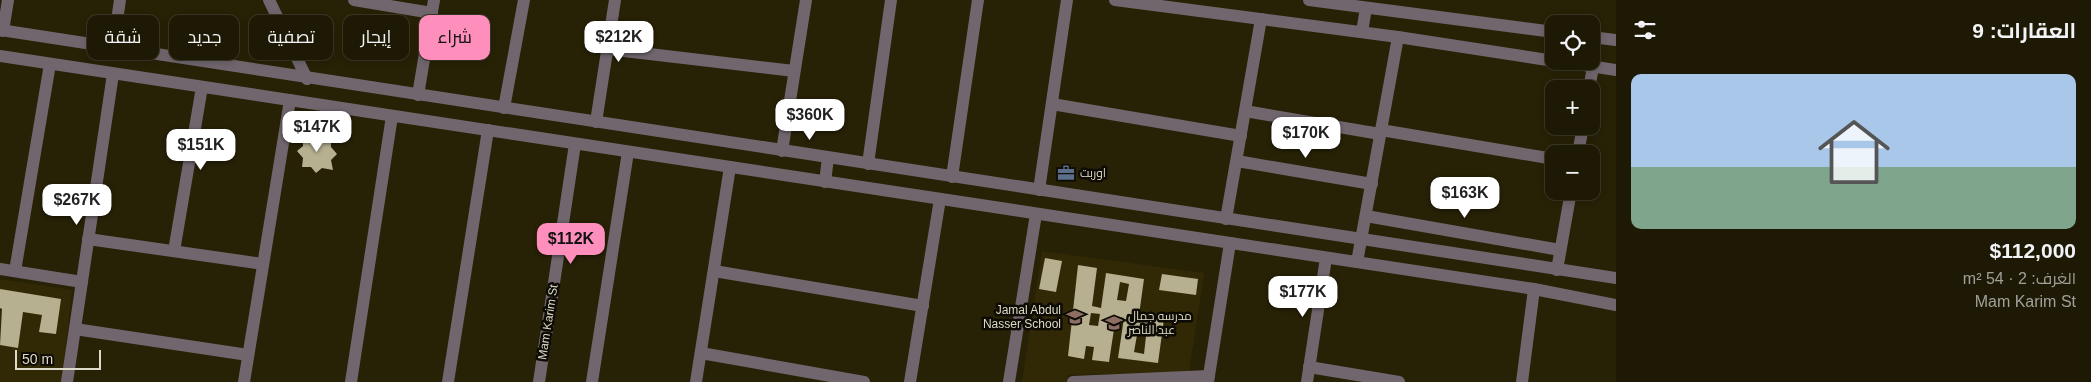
<!DOCTYPE html>
<html lang="ar">
<head>
<meta charset="utf-8">
<style>
	body { margin:0; font-family:Helvetica,Cairo,sans-serif; background:#25220e; color:#f1f3f6; direction:rtl; height:100vh; display:flex; flex-direction:column; font-size:19px; white-space:nowrap }
	* { box-sizing:border-box; margin:0 }
	p { font-size:16px; color:#a0a09a }
	.icon { flex:none; width:28px; height:28px; fill:none; stroke:currentColor; stroke-width:2; stroke-linecap:round; stroke-linejoin:round }
	.map { position:relative; flex:1; overflow:hidden; direction:ltr }
	.side { display:flex; flex-direction:column; background:#1d1904; width:475px }
	.side>* { flex:none }
	.banner { position:absolute; left:15px; top:15px; width:475px; height:45px; direction:rtl; display:flex; gap:10px }
	.tools { position:absolute; left:1545px; top:15px; display:grid; gap:10px }
	.tools a { display:grid; place-items:center; width:55px; height:55px; border-radius:10px; background:#1d1904; box-shadow:0 2px 8px #0003,0 0 0 1px #3b3826; font-size:25px }
	.scale { position:absolute; left:15px; bottom:12px; width:86px; box-sizing:border-box; padding-left:5px; border:2px solid #dddaca; border-top:0; font-size:14px; line-height:18px; white-space:nowrap; color:#dddaca; -webkit-text-stroke:4px #0d0b03; paint-order:stroke }
	.price { position:absolute; translate:-50% -42px; padding:0 11px; border-radius:10px; background:#fff; color:#222; font-size:16px; line-height:32px; filter:drop-shadow(0 1px 2px #0008) }
	.price::after { content:''; position:absolute; left:50%; top:30px; width:15px; height:11px; margin-left:-8px; background:inherit; clip-path:polygon(0 0,100% 0,50% 100%) }
	.price.active { background:#fe8ebc; color:#111 }
	ul { padding:0; list-style:none }
	li { display:grid; align-content:center; gap:10px; height:265px; padding:0 15px }
	li+li { border-top:1px solid #3b3826 }
	li span { display:grid; place-items:center; height:155px; border-radius:10px; color:#555 }
	li>.icon { margin-inline-start:auto }
	span .icon { width:90px; height:90px; fill:#fffc; stroke-width:1 }
	li b { font-size:21px }
	h2 { display:flex; justify-content:space-between; align-items:center; height:60px; padding:0 15px; font-size:21px }
	.tag { padding:0 18px; border-radius:10px; background:#1d1904; box-shadow:0 2px 8px #0003,0 0 0 1px #3b3826; font-size:18px; line-height:45px }
	.tag.active { background:#fe8ebc; color:#111 }
	main { display:flex; flex:1; min-height:0 }
	.map>svg:first-child { display:block }
</style>
</head>
<body>
<main>
<section class="side">
<h2>العقارات: 9<svg class="icon" aria-label="filters" viewBox="0 0 24 24"><path d="M4 7h16M4 17h16"/><circle cx="9" cy="7" r="2"/><circle cx="15" cy="17" r="2"/></svg></h2>
<ul>
<li><span style="background:linear-gradient(#a9c7e8 60%,#7fa58c 0)"><svg class="icon" aria-label="home" viewBox="0 0 24 24"><path d="M3 11l9-7 9 7M6 9v11h12V9"/></svg></span><div><b>$112,000</b><p>الغرف: 2 · 54 m²</p><p>Mam Karim St</p></div></li>
</ul>
</section>
<div class="map">
<svg width="1616" height="382" viewBox="0 0 1616 382">
	<rect width="100%" height="100%" fill="#272106"/>
	<g fill="#312905">
		<path d="M1042,251L1204,273L1189,372L1068,375L1069,382H1022Z"/>
		<path d="M0,279L72,290L62,382H0Z"/>
	</g>
	<g fill="#b6af90" fill-rule="evenodd">
		<path d="M318,133L324,139H331V147L337,154L331,160L333,170L322,168L316,173L311,167H302L303,158L297,151L303,146V138L311,139Z"/>
		<path d="M1045,258L1062,261L1056,292L1039,289Z"/>
		<path d="M1078,265L1097,268L1092,306L1101,308L1106,273L1144,279L1139,315L1164,319L1158,363L1118,358L1124,318L1116,316L1109,362L1092,360L1094,347L1086,346L1084,359L1068,356ZM1120,282L1129,284L1126,301L1117,300ZM1091,313L1100,314L1098,326L1089,325ZM1137,335L1146,336L1144,354L1134,352Z"/>
		<path d="M1162,274L1198,279L1196,295L1159,290Z"/>
		<path d="M0,289L61,299L56,334L39,332L42,315L23,312L18,348L0,345L2,309L0,308Z"/>
	</g>
	<g fill="none" stroke-linecap="round" stroke-linejoin="round">
		<g stroke="#71666e" stroke-width="12">
			<path d="M269,0L307,79"/>
			<path d="M354,0L432,13"/>
			<path d="M1115,0L1398,37L1554,61"/>
			<path d="M1309,0L1554,32"/>
			<path d="M0,30L1616,278"/>
			<path d="M3,31L8,0"/>
			<path d="M1362,32L1366,8"/>
			<path d="M1591,37L1616,40"/>
			<path d="M113,48L120,0"/>
			<path d="M607,49L794,71"/>
			<path d="M0,56L1534,289L1616,305"/>
			<path d="M1558,61L1616,70"/>
			<path d="M1589,89L1593,67"/>
			<path d="M418,95L434,0"/>
			<path d="M1052,104L1241,136"/>
			<path d="M504,108L524,0"/>
			<path d="M1245,111L1380,134"/>
			<path d="M596,122L615,0"/>
			<path d="M1381,130L1554,159"/>
			<path d="M782,151L806,0"/>
			<path d="M1578,154L1583,126"/>
			<path d="M1237,161L1372,184"/>
			<path d="M868,164L891,0"/>
			<path d="M952,177L978,0"/>
			<path d="M825,182L828,158"/>
			<path d="M1039,190L1067,0"/>
			<path d="M1366,216L1560,250"/>
			<path d="M1226,219L1261,19"/>
			<path d="M88,239L263,264"/>
			<path d="M174,251L202,87"/>
			<path d="M1357,262L1398,37"/>
			<path d="M0,269L82,282"/>
			<path d="M1557,270L1571,191"/>
			<path d="M15,271L50,64"/>
			<path d="M714,271L923,306"/>
			<path d="M75,329L248,355"/>
			<path d="M701,353L864,382"/>
			<path d="M1309,367L1399,382"/>
			<path d="M67,382L113,74"/>
			<path d="M244,382L290,100"/>
			<path d="M351,382L392,116"/>
			<path d="M448,382L488,130"/>
			<path d="M539,382L575,144"/>
			<path d="M592,382L628,152"/>
			<path d="M696,382L730,167"/>
			<path d="M910,382L940,199"/>
			<path d="M1009,382L1036,214"/>
			<path d="M1073,382L1209,376"/>
			<path d="M1208,382L1230,243"/>
			<path d="M1307,382L1326,258"/>
			<path d="M1522,382L1534,289"/>
		</g>
	</g>
	<defs>
		<g id="office-bare" transform="scale(1.35)"><path d="M-6-3h4V-5.5h4V-3h4V5H-6ZM-1-4.5V-3h2v-1.5ZM-6 0V1H6V0Z" fill="#5c6f8a" stroke="#0d0b03" stroke-width="2.5" paint-order="stroke"/></g>
		<g id="school-bare" transform="scale(1.35)"><path d="M0-5L7-2L0 1L-7-2ZM-4 1L0 2.5L4 1V4Q0 6-4 4Z" fill="#8d6e63" stroke="#0d0b03" stroke-width="2.5" paint-order="stroke"/></g>
	</defs>
	<g fill-rule="evenodd">
		<use href="#office-bare" x="1066" y="173"/>
		<use href="#school-bare" x="1075" y="317"/>
		<use href="#school-bare" x="1114" y="323"/>
	</g>
	<g text-anchor="middle" dominant-baseline="central" stroke-width="5" stroke-linejoin="round" paint-order="stroke">
		<g font-size="12" fill="#dddaca" stroke="#0d0b03" text-anchor="start">
			<text x="1080" y="173">اوربت</text>
			<text x="1061" y="310" text-anchor="end">Jamal Abdul<tspan x="1061" dy="14">Nasser School</tspan></text>
			<text x="1128" y="316">مدرسه جمال<tspan x="1128" dy="14">عبد الناصر</tspan></text>
		</g>
		<g font-size="12" fill="#dddaca" stroke="#0d0b03">
			<text transform="translate(548 322) rotate(-81)">Mam Karim St</text>
		</g>
	</g>
</svg>
<div class="tools">
<a><svg class="icon" aria-label="locate" viewBox="0 0 24 24"><circle cx="12" cy="12" r="6"/><path d="M12 2v4M12 18v4M2 12h4M18 12h4"/></svg></a>
<a>+</a>
<a>−</a>
</div>
<div class="scale">50 m</div>
<b class="price" style="left:619px;top:63px">$212K</b>
<b class="price" style="left:810px;top:141px">$360K</b>
<b class="price" style="left:317px;top:153px">$147K</b>
<b class="price" style="left:1306px;top:159px">$170K</b>
<b class="price" style="left:201px;top:171px">$151K</b>
<b class="price" style="left:1465px;top:219px">$163K</b>
<b class="price" style="left:77px;top:226px">$267K</b>
<b class="price active" style="left:571px;top:265px">$112K</b>
<b class="price" style="left:1303px;top:318px">$177K</b>
<div class="banner">
<a class="tag active">شراء</a>
<a class="tag">إيجار</a>
<a class="tag">تصفية</a>
<a class="tag">جديد</a>
<a class="tag">شقة</a>
</div>
</div>
</main>
</body>
</html>
